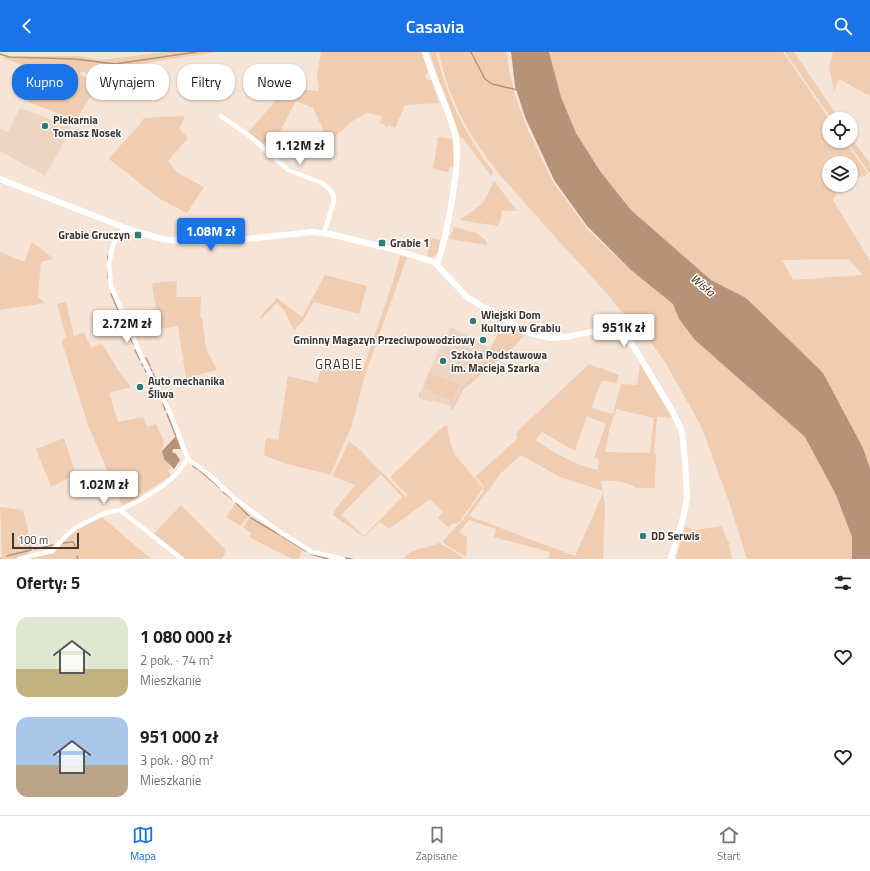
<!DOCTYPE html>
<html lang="pl">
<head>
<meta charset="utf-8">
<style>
	body { margin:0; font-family:"Titillium Web",sans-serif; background:#f6f6f6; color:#202124; height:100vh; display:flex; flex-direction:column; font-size:15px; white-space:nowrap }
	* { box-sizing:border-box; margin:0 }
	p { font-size:13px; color:#757577 }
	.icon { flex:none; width:22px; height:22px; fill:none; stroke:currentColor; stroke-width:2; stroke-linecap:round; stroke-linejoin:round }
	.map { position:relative; height:507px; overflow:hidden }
	.drawer { display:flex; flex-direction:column; background:#fff; flex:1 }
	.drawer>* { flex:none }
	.guide { position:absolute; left:12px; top:12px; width:400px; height:36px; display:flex; gap:8px }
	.tools { position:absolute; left:822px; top:60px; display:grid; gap:8px }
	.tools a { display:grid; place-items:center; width:36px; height:36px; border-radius:50%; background:#fff; box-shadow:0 1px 3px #0004; font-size:20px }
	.scale { position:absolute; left:12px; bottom:10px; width:67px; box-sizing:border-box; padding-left:4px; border:2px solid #3d3631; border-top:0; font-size:11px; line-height:14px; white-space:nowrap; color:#3d3631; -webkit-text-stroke:3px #fff; paint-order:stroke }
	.price { position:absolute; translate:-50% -34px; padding:0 9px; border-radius:4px; background:#fff; color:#222; font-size:13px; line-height:26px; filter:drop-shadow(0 1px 2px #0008) }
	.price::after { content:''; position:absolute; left:50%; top:24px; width:12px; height:9px; margin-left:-6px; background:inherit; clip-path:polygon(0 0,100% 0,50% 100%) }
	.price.active { background:#1a73e8; color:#fff }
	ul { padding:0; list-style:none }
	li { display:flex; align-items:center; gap:12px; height:100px; padding:0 16px }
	li span { display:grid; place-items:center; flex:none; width:112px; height:80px; border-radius:12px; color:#555 }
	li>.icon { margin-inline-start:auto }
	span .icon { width:48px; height:48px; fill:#fffc; stroke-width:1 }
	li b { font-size:17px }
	h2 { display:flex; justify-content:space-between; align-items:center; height:48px; padding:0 16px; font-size:17px }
	.chip { padding:0 14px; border-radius:16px; background:#fff; box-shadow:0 1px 3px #0004; font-size:14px; line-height:36px }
	.chip.active { background:#1a73e8; color:#fff }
	header { display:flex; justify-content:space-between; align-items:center; height:52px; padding:0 16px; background:#1a73e8; color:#fff; font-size:18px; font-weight:600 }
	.menu { display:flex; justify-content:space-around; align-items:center; height:56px; border-top:1px solid #e0e0e0; background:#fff; font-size:11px; color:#757577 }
	.menu a { display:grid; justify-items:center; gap:2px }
	.menu .active { color:#1a73e8 }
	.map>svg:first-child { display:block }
</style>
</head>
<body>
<header><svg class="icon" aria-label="back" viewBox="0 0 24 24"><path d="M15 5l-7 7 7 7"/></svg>Casavia<svg class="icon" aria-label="search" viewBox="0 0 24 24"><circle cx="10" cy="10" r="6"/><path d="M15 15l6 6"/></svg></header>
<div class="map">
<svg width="870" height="507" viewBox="0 0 870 507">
	<rect width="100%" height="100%" fill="#f6e4d6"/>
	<g fill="#edd5c3">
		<path d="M20,56L72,75L45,124L0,99V77L8,80Z"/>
		<path d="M451,275L491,297L480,316L462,336L452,353L420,346L419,343L435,306Z"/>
	</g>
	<g fill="#f0ccb0" fill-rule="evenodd">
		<path d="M168,0H216L133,13L123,23L81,20L80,22L97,34L76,68L28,50L49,27L44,14L28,15L1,5L78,4L99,8Z"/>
		<path d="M321,0H422L428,20L425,23L426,27L431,28L439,51L405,53L395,76L389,73L387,75L382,71L379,73L382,64L366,61L351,70L329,90L313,56L296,49L280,79L263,92L248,80L279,45L280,36L319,39L317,23Z"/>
		<path d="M429,0H436C446,45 466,83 493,120L491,124L463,86L460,85Z"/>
		<path d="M439,0H507L509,18L515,43L526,74L553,130L587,177L631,218L673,252L679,267L695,288L805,385L836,443L852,485V507H747L728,447L701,374L665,310L644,281L641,283C610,243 573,205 539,167C492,115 453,72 439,0Z"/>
		<path d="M549,0H783L829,67V89H845L867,121L865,124L851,126V111H829V133H842L833,148L870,209V416L863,396L746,246L711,228L631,158L600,119L576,81L561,45ZM849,207L863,223L793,228L782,208Z"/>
		<path d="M785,0H794L839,67H832Z"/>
		<path d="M833,0H870V44L839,27L834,39L829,15Z"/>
		<path d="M185,64L179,77L188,86L168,109L178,121L204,135L187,161L160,147L109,107C120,92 134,81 144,66Z"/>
		<path d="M438,85L452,87L454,116L450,115L448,120L433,117Z"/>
		<path d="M851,86L870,111V122L847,89H851Z"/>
		<path d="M494,129L517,159L502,158L501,167L497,174L460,168L483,151Z"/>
		<path d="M454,175L477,181L485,188L487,193L449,187Z"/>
		<path d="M431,186L440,188L438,201L433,205L427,204Z"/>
		<path d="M32,190L54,207L41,210L38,245L45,251L0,258V200L24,210Z"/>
		<path d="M400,204L407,205L365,323L352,373L330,423L284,411L264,403L266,386L278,388L288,324L317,331L324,306L363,317L392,233Z"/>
		<path d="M325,223L367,234L359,262L314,250L303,269L294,278L284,258L277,251L261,267L260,265L277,246L302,265Z"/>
		<path d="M177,229L176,245H201L200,265L202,266L206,297L217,318L186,326L178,274L141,280L132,261L156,257L152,231Z"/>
		<path d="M66,250L74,284L84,280L91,296L102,292L122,324L131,335L109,341L118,370L143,365L147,375L156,372L164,389L162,399L164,407L171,416L168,418L171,424L131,449L122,453L88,373L62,290L66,285L57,252Z"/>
		<path d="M503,272L524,284L517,292L463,338L452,359L450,353L422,347C419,346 418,343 420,340L421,346L452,353L462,336L480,316Z"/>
		<path d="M589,312L619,323L617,331L603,329L601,330L591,356L613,362L621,332L637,333L640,312L672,366L657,365L654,400L656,402L655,436H636C631,430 608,427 601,429L605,453L603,507H549L550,500L494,485L496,477L469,468L459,480L467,485L466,505L445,492L443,489L462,469L484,438L483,433L475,425L518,386L516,381ZM616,357L654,366L650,401L605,400L609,379ZM587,364L606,372L594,406L599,407L598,418C574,413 555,401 535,388L542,380L575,399ZM521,403L560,425L604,439L575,504L469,464L501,421Z"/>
		<path d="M430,321L459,333L452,349L424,337Z"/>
		<path d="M447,373L449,387L455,403L483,436L460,469L456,472L453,471L448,475L438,466L443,460L430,447L389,477L380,470L364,485L333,463L337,455L355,433L332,424L349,390L358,396L406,445L408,443L391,426L392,423L443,375ZM381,422L402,445L364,484L341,463Z"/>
		<path d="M64,386L76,422L51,435L36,397Z"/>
		<path d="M235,452L248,464L241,474L226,465Z"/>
		<path d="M181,453L226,498L222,507H185L154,482Z"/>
		<path d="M0,455L23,458L32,495L28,497L29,503L14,507H0L2,504Z"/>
		<path d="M102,465L151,507H26L54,501L62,489L76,478Z"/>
		<path d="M250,465L302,498L299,507H292L249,485L251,481L243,475Z"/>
		<path d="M721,474L729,491L732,507H676L685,475L696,478Z"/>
		<path d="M439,491L455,500L464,507H403C413,495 425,497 439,491Z"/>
	</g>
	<g fill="#b69378">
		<path d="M511,0H549L561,45L576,81L600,119L631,158L711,228L746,246L823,321L863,396L870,416V507H852V485L836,443L805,385L695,288L679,267L673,252L631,218L587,174L554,128L525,65L515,34Z"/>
		<path d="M176,384L181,397H173L172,400L176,402L180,408L174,417L164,407L162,399Z"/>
	</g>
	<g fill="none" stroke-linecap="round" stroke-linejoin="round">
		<g stroke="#b69378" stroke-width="1.5">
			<path d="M471,0L485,27L492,32L518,38"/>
			<path d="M0,2L9,5L75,7L115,12L196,0"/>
			<path d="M108,226V204"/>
			<path d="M111,242L114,248"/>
			<path d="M114,249L119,260"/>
			<path d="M120,264L125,275"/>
			<path d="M127,280L134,293"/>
			<path d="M135,298L140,308"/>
			<path d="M146,306L150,314"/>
			<path d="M142,312L143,314"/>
			<path d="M150,316L152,319"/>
			<path d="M145,317L146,320"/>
			<path d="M153,321L156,328"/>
			<path d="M151,330L154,334"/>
			<path d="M156,339L160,347"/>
			<path d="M163,351L165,358"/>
			<path d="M167,362L176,384"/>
			<path d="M193,414L197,417"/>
			<path d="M199,418L220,436"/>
			<path d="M223,440L232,447"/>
			<path d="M236,451L249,464"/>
			<path d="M251,466L280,483"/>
			<path d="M282,484L306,499"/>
			<path d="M62,491L73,490L75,494"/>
			<path d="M35,497L53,493"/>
			<path d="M311,502L328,507"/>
			<path d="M7,504L31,498"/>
			<path d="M77,504L78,507"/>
			<path d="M344,506L352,507"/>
			<path d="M0,507H1"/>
		</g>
		<g stroke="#fff" stroke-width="4.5">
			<path d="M221,64L251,85L288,118L322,131L328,136L333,142L334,149L324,181"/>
			<path d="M124,176L115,189L112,197L109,212L111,234L142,306L169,358L188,407L207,421L235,447L280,480L312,500L343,507"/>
			<path d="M120,458C139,449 161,438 176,422C181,418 183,412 188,407"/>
			<path d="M19,507L52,499L67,483L77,475L105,461L120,458L182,507"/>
		</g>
		<g stroke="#fff" stroke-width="6">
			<path d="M425,0C433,29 450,57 456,86C461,109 446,189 437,212"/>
			<path d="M0,127L131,178L162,187L188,190H220L312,180L330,182L399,199L434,210L468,246L529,281L551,286L566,285L605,277L621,281L628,287L637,300L673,360L682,380L685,408L687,445L684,462L671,507"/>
		</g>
	</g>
	<g fill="#327a75" stroke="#fff" stroke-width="1.5">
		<circle cx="45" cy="74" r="4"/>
		<rect x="134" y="179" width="8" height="8" rx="2"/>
		<rect x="378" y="187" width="8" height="8" rx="2"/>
		<circle cx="473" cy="269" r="4"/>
		<circle cx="483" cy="288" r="4"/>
		<circle cx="443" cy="309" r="4"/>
		<circle cx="140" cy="335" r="4"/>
		<circle cx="643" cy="484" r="4"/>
	</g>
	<g text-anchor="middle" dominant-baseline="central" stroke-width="3" stroke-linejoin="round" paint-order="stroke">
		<g font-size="11" font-weight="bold" fill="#3d3631" stroke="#fff" text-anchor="start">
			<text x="53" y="68">Piekarnia<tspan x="53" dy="13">Tomasz Nosek</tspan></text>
			<text x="130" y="183" text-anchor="end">Grabie Gruczyn</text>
			<text x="390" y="191">Grabie 1</text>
			<text x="481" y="263">Wiejski Dom<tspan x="481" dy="13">Kultury w Grabiu</tspan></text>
			<text x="475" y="288" text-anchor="end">Gminny Magazyn Przeciwpowodziowy</text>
			<text x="451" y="303">Szkoła Podstawowa<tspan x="451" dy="13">im. Macieja Szarka</tspan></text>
			<text x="148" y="329">Auto mechanika<tspan x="148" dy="13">Śliwa</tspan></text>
			<text x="651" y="484">DD Serwis</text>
		</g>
		<g font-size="12" font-style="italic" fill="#462300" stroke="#fff">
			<text transform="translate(703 233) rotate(40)">Wisła</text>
		</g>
		<g font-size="13" letter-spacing="1" fill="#3d3631" stroke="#fff">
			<text x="339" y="312">GRABIE</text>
		</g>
	</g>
</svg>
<div class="tools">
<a><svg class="icon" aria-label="locate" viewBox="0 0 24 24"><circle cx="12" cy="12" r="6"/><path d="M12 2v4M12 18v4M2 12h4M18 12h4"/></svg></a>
<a><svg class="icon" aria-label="layers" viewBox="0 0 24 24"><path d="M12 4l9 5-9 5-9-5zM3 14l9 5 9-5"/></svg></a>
</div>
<div class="scale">100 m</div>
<b class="price" style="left:300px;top:114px">1.12M zł</b>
<b class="price active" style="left:211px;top:200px">1.08M zł</b>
<b class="price" style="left:127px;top:292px">2.72M zł</b>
<b class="price" style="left:624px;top:296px">951K zł</b>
<b class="price" style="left:104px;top:453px">1.02M zł</b>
<div class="guide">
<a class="chip active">Kupno</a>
<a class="chip">Wynajem</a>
<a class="chip">Filtry</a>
<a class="chip">Nowe</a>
</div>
</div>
<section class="drawer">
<h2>Oferty: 5<svg class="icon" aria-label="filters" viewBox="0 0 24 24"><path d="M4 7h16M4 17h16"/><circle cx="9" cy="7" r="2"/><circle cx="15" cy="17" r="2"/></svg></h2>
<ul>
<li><span style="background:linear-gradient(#dfe7d0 65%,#c2b280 0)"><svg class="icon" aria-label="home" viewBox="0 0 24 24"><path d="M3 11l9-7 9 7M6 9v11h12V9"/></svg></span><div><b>1 080 000 zł</b><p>2 pok. · 74 m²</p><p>Mieszkanie</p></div><svg class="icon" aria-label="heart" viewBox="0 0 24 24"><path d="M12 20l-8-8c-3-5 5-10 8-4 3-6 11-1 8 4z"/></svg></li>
<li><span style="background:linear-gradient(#a9c7e8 60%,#b9a48a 0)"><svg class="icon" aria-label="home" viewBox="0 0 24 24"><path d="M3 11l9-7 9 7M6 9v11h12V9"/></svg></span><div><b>951 000 zł</b><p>3 pok. · 80 m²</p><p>Mieszkanie</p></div><svg class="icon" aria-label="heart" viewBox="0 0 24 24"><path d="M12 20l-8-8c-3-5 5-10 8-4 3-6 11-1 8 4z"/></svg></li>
</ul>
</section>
<nav class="menu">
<a class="active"><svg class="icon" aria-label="map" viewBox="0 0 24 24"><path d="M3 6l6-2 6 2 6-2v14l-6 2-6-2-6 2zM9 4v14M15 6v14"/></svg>Mapa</a>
<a><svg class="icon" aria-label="saved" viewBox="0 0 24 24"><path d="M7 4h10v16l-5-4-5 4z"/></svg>Zapisane</a>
<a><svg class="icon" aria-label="home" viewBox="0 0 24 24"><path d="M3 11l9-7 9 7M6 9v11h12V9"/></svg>Start</a>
</nav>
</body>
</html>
